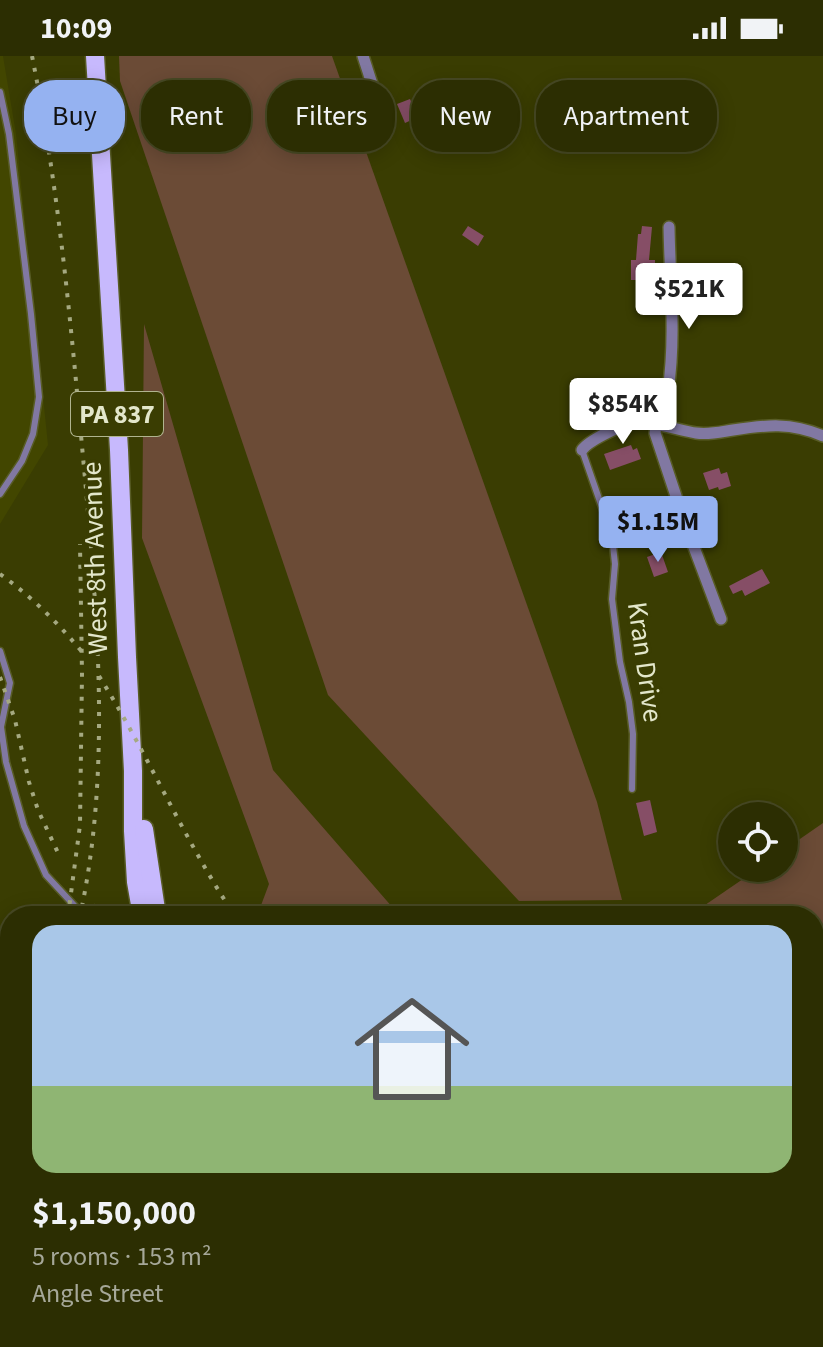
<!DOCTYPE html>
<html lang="en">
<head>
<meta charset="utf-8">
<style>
	body { margin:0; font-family:"Source Sans 3",sans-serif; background:#34360c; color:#f1f3f6; height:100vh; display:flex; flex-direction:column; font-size:30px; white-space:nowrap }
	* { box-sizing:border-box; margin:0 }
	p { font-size:26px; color:#a6a899 }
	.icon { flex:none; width:44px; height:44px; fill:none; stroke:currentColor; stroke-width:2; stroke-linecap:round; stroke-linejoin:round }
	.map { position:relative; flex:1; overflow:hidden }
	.sheet { position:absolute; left:0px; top:850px; width:824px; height:442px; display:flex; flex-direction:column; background:#2c2e02; border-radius:32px 32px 0 0; box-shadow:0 4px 20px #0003,0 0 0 2px #484a24 }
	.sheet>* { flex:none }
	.banner { position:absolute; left:24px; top:24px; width:776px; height:72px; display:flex; gap:16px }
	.buttons { position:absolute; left:718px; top:746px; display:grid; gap:16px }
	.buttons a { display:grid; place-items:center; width:80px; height:80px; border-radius:50%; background:#2c2e02; box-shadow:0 4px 20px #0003,0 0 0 2px #484a24; font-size:40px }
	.price { position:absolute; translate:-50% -68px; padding:0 18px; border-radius:8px; background:#fff; color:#222; font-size:26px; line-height:52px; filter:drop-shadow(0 2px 4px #0008) }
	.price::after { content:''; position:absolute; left:50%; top:48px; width:24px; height:18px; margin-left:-12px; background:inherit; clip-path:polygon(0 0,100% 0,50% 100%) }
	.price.on { background:#95b2f1; color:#111 }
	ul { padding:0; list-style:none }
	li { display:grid; align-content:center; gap:16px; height:424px; padding:0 32px }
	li+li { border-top:2px solid #484a24 }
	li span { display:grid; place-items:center; height:248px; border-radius:24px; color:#555 }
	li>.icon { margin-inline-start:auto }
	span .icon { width:144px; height:144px; fill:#fffc; stroke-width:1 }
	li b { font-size:34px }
	.tag { padding:0 28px; border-radius:32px; background:#2c2e02; box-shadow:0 4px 20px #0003,0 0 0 2px #484a24; font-size:28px; line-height:72px }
	.tag.on { background:#95b2f1; color:#111 }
	.status { display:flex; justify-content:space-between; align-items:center; height:56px; padding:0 40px; background:#2c2e02; direction:ltr }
	.status svg { height:22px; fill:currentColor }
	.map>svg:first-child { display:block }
</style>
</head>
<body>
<div class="status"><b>10:09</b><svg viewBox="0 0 49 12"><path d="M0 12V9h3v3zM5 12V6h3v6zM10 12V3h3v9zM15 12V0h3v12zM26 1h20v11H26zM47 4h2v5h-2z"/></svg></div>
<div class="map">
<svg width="823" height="1291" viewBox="0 0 823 1291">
	<rect width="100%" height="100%" fill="#3a3d02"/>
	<g fill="#424600">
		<path d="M0,0H3L16,78L48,389L0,468Z"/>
		<path d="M10,1084V1141L0,1137V1104Z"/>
		<path d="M498,1282H787L798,1290L801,1282H812L823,1291H527Z"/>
	</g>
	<g fill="#6b4b36">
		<path d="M119,0H332L597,746L622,844L519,845L328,639L120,25Z"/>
		<path d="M144,268L273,714L400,860H257L269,828L142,482Z"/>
		<path d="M823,767V1234L814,1230V860H689L759,812H784V794Z"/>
	</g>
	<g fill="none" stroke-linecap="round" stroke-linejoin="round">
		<g stroke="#073127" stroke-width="4">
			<path d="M0,1004L10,1009"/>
			<path d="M814,1076L823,1039"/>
		</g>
	</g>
	<g fill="#864e66">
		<path d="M410,43L418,61L405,67L397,48Z"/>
		<path d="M468,170L484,180L478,190L462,179Z"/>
		<path d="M642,170L652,171L649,204H655V210H658V224H631V204H636L638,178H641Z"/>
		<path d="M631,389L633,394L637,392L641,403L610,414L604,398Z"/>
		<path d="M719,412L721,418L727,416L731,430L719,434L718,431L709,434L703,417Z"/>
		<path d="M649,448H654L658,458L633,468L630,459L632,458L631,454Z"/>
		<path d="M661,496L668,516L654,521L647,501Z"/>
		<path d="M762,513L770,527L745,540L742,534L733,538L729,530Z"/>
		<path d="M650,744L657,776L644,780L636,747Z"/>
	</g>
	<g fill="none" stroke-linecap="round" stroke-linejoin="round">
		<g stroke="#585c26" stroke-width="9">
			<g id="service">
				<path d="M0,36L9,78L31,258L39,341L33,378L22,405L0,438"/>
				<path d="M582,394L612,480L615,508L612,543L620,606L629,646L633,678L632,733"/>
				<path d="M0,595L10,627L1,671L6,706L24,770L46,819L84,860"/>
				<path d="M0,1147L10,1151"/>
			</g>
		</g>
		<g stroke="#585c26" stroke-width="14">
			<g id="minor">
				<path d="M363,0L384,65"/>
				<path d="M669,171C670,225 676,281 668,335C666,351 656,362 655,377L686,470L721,563"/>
				<path d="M582,394C589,384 623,368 636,366C647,364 682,375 696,377C709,379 720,376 733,374C766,369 791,366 823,380"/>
				<path d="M0,1193L10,1196"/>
				<path d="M245,1282L270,1291"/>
				<path d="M478,1282L507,1291"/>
			</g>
		</g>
		<g stroke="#585c26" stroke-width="21">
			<g id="primary">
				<path d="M95,0L119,394L127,601L133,715V775L136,826L142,860"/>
				<path d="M144,773L157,860"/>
				<path d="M0,1237L10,1232"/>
				<path d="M0,1278L10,1276"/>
				<path d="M190,1282L212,1291"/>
				<path d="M34,1291L86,1283L120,1284L162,1291"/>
			</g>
		</g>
		<use href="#service" stroke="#8178a2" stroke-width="6"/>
		<use href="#minor" stroke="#8178a2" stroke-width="11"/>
		<use href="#primary" stroke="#c7b9fd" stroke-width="18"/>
		<g stroke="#a5a981" stroke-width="4" stroke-dasharray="4 8" stroke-linecap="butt">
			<path d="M32,0C58,129 70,259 82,390C96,544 113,708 80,860"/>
			<path d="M0,518C32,541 58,567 83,597"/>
			<path d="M99,620C148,698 184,784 235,860"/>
			<path d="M0,621L15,664L29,726L38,754L59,799"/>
			<path d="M93,849L102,860"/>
			<path d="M68,860L80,769L82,618L80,488"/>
			<path d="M0,1073L10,1050"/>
			<path d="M0,1095L10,1074"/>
			<path d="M814,1219L823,1224"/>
			<path d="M814,1272L823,1278"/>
		</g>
		<g stroke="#585c26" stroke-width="21" stroke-linecap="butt">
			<g id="primary-bridge">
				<path d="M45,1291L53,1282"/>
				<path d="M87,1291L90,1282"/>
				<path d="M104,1291L107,1282"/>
			</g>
		</g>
		<use href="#primary-bridge" stroke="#c7b9fd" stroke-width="18"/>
	</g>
	<g text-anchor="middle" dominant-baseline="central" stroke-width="6" stroke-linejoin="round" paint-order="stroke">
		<rect fill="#3a3d02" stroke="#b0b48f" stroke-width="2" x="71" y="336" width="92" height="44" rx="6"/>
		<g font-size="26" font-weight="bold" fill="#e3e7cb">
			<text x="117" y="358">PA 837</text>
		</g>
		<g font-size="28" fill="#e3e7cb" stroke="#3a3d02">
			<text transform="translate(95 502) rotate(-92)">West 8th Avenue</text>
			<text transform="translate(645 606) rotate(82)">Kran Drive</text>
		</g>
	</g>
</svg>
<div class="buttons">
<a><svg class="icon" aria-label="locate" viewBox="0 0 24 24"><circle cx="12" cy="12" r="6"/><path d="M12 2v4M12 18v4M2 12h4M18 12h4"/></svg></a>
</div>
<b class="price" style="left:689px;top:275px">$521K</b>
<b class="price" style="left:623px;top:390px">$854K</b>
<b class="price on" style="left:658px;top:508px">$1.15M</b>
<div class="banner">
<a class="tag on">Buy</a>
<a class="tag">Rent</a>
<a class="tag">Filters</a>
<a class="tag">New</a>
<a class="tag">Apartment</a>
</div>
<section class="sheet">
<ul>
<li><span style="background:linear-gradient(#a9c7e8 65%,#8fb573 0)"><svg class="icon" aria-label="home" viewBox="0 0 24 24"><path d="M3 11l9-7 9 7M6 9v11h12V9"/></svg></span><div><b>$1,150,000</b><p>5 rooms · 153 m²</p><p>Angle Street</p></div></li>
</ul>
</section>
</div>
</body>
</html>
